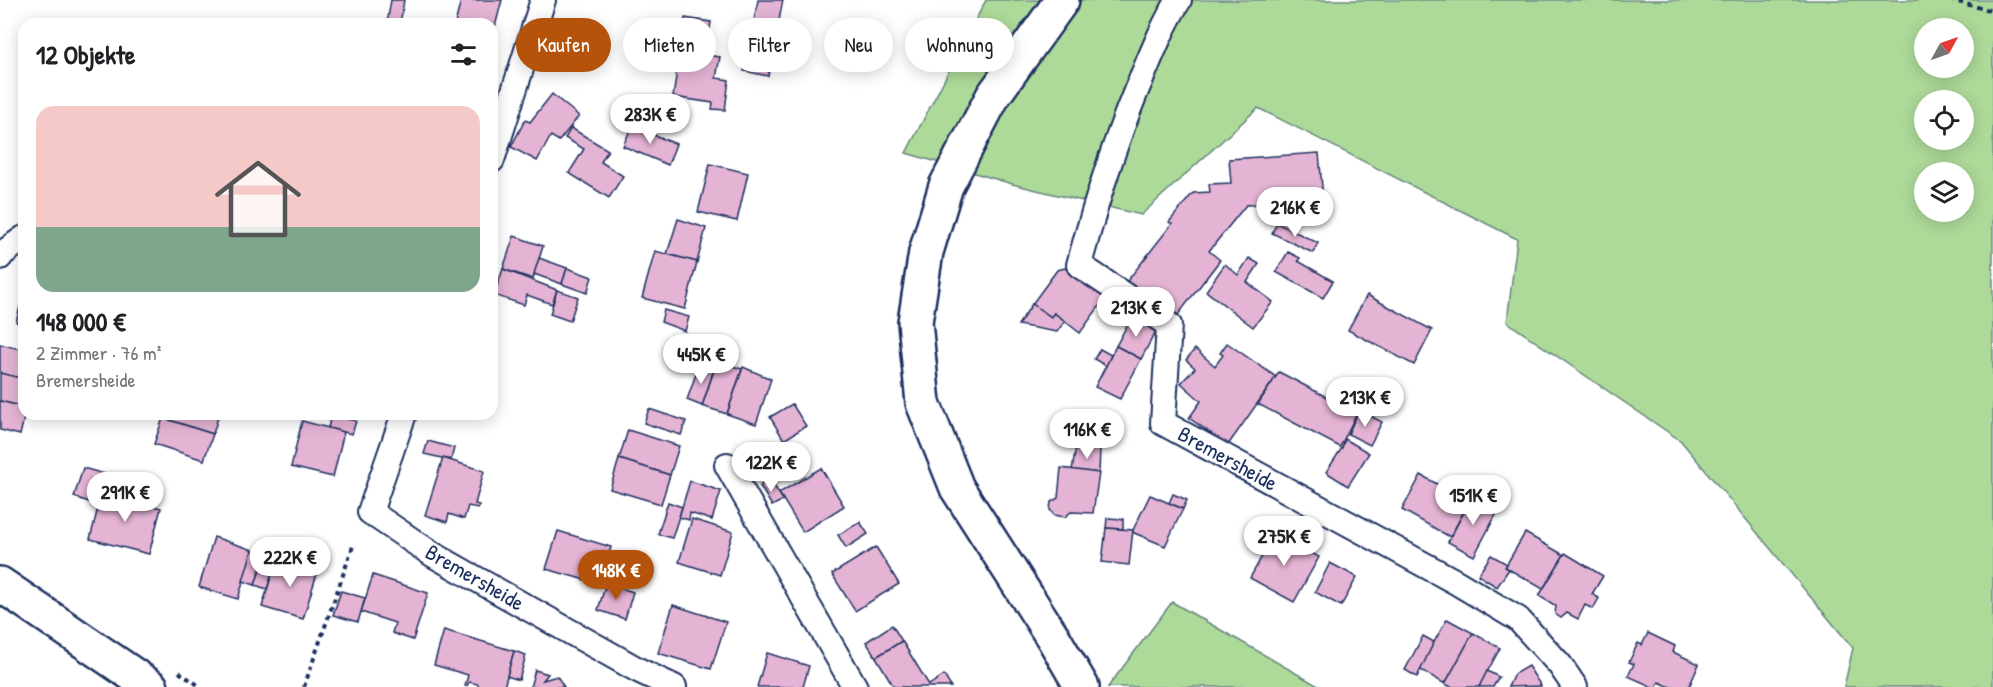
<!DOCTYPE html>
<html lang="de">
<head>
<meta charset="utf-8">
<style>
	body { margin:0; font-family:"Patrick Hand",sans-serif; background:#f6f6f6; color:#202124; height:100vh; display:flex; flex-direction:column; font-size:22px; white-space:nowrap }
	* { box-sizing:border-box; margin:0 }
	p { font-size:20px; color:#757577 }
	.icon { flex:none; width:33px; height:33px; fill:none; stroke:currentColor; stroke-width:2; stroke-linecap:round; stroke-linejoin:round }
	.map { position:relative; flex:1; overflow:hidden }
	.details { position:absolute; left:18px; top:18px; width:480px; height:402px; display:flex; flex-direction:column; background:#fff; border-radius:18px; box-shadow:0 3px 15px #0003 }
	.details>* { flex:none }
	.guide { position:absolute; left:516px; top:18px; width:570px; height:54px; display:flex; gap:12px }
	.needle { width:39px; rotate:50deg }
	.buttons { position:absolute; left:1914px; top:18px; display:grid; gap:12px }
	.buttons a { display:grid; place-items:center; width:60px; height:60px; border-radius:50%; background:#fff; box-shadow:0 3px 15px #0003; font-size:30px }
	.price { position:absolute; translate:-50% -51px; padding:0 14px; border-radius:21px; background:#fff; color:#222; font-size:20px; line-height:39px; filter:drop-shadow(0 2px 3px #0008) }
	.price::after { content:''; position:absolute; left:50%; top:36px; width:18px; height:14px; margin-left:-9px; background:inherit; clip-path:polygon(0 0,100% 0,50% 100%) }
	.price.current { background:#b45309; color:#fff }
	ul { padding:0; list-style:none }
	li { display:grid; align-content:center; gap:12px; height:318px; padding:0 18px }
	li+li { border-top:2px solid #e0e0e0 }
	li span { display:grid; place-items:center; height:186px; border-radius:18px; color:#555 }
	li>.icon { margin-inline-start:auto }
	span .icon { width:108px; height:108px; fill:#fffc; stroke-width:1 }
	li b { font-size:26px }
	h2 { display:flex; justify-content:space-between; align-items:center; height:72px; padding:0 18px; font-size:26px }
	.chip { padding:0 21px; border-radius:27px; background:#fff; box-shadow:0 3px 15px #0003; font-size:21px; line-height:54px }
	.chip.current { background:#b45309; color:#fff }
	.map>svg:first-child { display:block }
</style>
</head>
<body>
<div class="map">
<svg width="1993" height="687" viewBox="0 0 1993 687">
	<rect width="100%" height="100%" fill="#fff"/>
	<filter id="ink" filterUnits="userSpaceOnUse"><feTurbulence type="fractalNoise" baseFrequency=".0167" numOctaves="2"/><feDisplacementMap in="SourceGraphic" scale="12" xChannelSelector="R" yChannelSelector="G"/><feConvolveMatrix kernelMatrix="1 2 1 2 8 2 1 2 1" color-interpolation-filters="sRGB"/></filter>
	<g filter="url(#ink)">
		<g fill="#aeda99" stroke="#64847c" stroke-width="1.5" fill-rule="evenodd">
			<path d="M986,0H1993V687H1844L1853,648L1681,441L1507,322L1517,239L1258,108L1141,215L1016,185L906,153ZM1924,28H1964V68H1924ZM1924,100H1964V140H1924ZM1924,172H1964V212H1924Z"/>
			<path d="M1172,602L1320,687H1108Z"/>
		</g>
		<g fill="#e5b4d5" stroke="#1b2f5e" stroke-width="1.5">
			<path d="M391,0H404L400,24H387Z"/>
			<path d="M461,0H502L492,38V24H455Z"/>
			<path d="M758,0H783L768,76L744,71Z"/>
			<path d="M685,18L711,22L705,61L679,56Z"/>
			<path d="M706,55L720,57L716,78L729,80L725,110L712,109L713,103L673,97L679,56L705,61Z"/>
			<path d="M552,94L579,116L559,141L551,136L537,161L511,147L525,120L530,122Z"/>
			<path d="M647,103L668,109L663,128L641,121Z"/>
			<path d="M632,126L676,144L668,165L623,146Z"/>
			<path d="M571,128L608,150L601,162L623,176L609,198L569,173L584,149L565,138Z"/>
			<path d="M1319,153L1323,199L1246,205L1209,251L1220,260L1177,316L1160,302L1155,309L1124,285L1172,224L1169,222L1193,193L1210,192L1209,184L1231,183L1229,159Z"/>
			<path d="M710,164L748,173L737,221L698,212Z"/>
			<path d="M678,219L706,228L697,262L667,254Z"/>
			<path d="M1277,223L1318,243L1313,253L1272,233Z"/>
			<path d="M514,236L543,246L533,279L503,269Z"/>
			<path d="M655,251L697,262L685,309L642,298Z"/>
			<path d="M1288,252L1300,258L1298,261L1333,281L1323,298L1276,272Z"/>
			<path d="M539,258L567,268L562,284L534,274Z"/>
			<path d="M1249,258L1259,264L1247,282L1273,302L1253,327L1206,291L1225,264L1238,275Z"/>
			<path d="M567,268L592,277L587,293L562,284Z"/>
			<path d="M1065,268L1106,297L1080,333L1054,313L1051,317L1032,304L1057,270Z"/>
			<path d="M503,269L557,290L552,304L527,295L524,305L494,295Z"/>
			<path d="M557,290L578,297L570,321L550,314Z"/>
			<path d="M23,295H24V324L16,322Z"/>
			<path d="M1367,295L1432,330L1414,365L1348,330Z"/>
			<path d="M1032,304L1051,317L1054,313L1065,321L1057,332L1018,325Z"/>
			<path d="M664,310L689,317L685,331L661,322Z"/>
			<path d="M1132,316L1157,329L1141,359L1116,346Z"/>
			<path d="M1227,343L1276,377L1228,445L1189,418L1201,401L1181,383L1195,368L1186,360L1195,349L1215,366L1223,355L1220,353Z"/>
			<path d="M0,344L24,350V379L0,373Z"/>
			<path d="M1116,346L1141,359L1120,399L1095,387Z"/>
			<path d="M1100,349L1111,355L1106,366L1094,359Z"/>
			<path d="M717,361L742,369L727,414L702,406Z"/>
			<path d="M699,365L714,369L702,406L687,400Z"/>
			<path d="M743,367L771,379L756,424L727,414Z"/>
			<path d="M1279,372L1357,413L1340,447L1258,404Z"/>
			<path d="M0,373L24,379V407L0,401Z"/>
			<path d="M0,401L24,407L25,414L20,435L0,430Z"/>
			<path d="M792,404L806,426L784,440L770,417Z"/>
			<path d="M649,409L686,421L681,435L644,423Z"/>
			<path d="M1359,410L1382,422L1370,445L1348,434Z"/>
			<path d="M164,414H219L213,434L163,418Z"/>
			<path d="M331,415L356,421L352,434L328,428Z"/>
			<path d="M163,418L213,434L204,460L154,444Z"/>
			<path d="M302,421L344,432L333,477L291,467Z"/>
			<path d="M628,430L679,446L670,475L619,459Z"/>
			<path d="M1345,439L1369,453L1348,486L1326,472L1342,448Z"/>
			<path d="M428,441L454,448L451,460L424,454Z"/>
			<path d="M1076,447L1100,449L1099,473L1072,470Z"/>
			<path d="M443,458L484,471L475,504L479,505L478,508L468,506L464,519L449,514L447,522L425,515Z"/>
			<path d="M619,459L670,475L661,504L610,489Z"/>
			<path d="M83,468L108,475L100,502L96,501L95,504L74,497Z"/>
			<path d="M821,468L844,506L803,532L779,493Z"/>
			<path d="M1061,468L1099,473L1093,513L1071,512L1065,517L1054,515L1050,510L1051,502L1058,498Z"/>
			<path d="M1421,475L1469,502L1450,537L1402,510Z"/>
			<path d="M770,479L783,500L772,506L760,486Z"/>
			<path d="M690,481L721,491L712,520L690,513L689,520L679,517Z"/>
			<path d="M102,492L161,508L149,554L90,539Z"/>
			<path d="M1173,494L1187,500L1183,509L1169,503Z"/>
			<path d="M1150,495L1183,509L1165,546L1132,532Z"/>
			<path d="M1472,497L1498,511L1474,556L1448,542Z"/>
			<path d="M668,502L682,507L672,538L658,534Z"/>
			<path d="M1107,518L1123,519V529L1106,528Z"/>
			<path d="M692,519L733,532L720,575L679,562Z"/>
			<path d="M860,522L868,534L846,548L838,535Z"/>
			<path d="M1106,528L1133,530L1129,565L1102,562Z"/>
			<path d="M558,531L611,547L600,584L546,569Z"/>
			<path d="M1275,533L1319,557L1294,602L1250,578Z"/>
			<path d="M1525,533L1564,555L1543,589L1505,567Z"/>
			<path d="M214,537L253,550L238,599L199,587Z"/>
			<path d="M876,547L899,584L855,611L832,574Z"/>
			<path d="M252,551L265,555L255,585L243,581Z"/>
			<path d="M1565,553L1603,576L1592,594L1599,598L1593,609L1585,605L1578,619L1567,613L1561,618L1555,614L1556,606L1539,596Z"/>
			<path d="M265,555L277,559L267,589L255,585Z"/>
			<path d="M1491,555L1507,564L1505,567L1509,569L1497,587L1478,575Z"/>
			<path d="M277,557L318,570L303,619L262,607Z"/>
			<path d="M1330,563L1357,577L1341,606L1315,592Z"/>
			<path d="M373,575L428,593L413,640L392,633L395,623L361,612Z"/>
			<path d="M606,583L633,592L625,619L598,610Z"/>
			<path d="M341,591L365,598L358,622L333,615Z"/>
			<path d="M673,605L726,622L711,669L658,653Z"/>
			<path d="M1447,619L1473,633L1445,684L1419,669Z"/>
			<path d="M892,625L902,641L876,657L866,642Z"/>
			<path d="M444,630L514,651L504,687H478V684L469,682L467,686H465L468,675L434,665Z"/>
			<path d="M1473,633L1500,648L1479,687H1451L1445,684Z"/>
			<path d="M1648,633L1675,646L1673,652L1699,664L1689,687H1670L1659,682L1656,687H1653L1628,676L1634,664L1629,662L1638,643L1642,645Z"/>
			<path d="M1423,636L1434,642L1417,677L1405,670Z"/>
			<path d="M902,641L929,685L944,675L951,687H894L876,657Z"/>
			<path d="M514,651L526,655L519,680L507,676Z"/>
			<path d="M767,653L809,666L803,687H757Z"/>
			<path d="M1528,666L1541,686L1508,687L1514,674Z"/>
			<path d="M535,670L548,674L543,680L557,676L564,687H530Z"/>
			<path d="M1487,671L1499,677L1493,687H1479Z"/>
		</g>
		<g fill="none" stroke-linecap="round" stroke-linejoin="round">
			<g stroke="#1b2f5e" stroke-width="28">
				<g id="street">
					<path d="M1179,0C1165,22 1155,46 1145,70C1117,133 1097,198 1079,265L1169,325L1163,423L1456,582L1518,619L1560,665L1575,687"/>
					<path d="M492,160L543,0"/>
					<path d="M0,257L3,253L24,238"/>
					<path d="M404,414L370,512L432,554L638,670L674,687"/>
					<path d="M727,465L855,687"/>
				</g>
			</g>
			<g stroke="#1b2f5e" stroke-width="38">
				<g id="secondary">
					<path d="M1062,0L993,96L946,186L926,252L915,322L923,403L957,488L1054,639L1082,687"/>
					<path d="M0,584L151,687"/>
				</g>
			</g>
			<g stroke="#1b2f5e" stroke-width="4" stroke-dasharray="4.5 4.5" stroke-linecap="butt">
				<path d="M1950,0L1993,11"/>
				<path d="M179,672L201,687"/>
				<path d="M304,687L353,546"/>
			</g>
			<use href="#street" stroke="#fff" stroke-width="24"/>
			<use href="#secondary" stroke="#fff" stroke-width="33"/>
		</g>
	</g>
	<g text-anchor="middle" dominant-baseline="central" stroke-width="4.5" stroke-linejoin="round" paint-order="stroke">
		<g font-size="22" fill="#1b2f5e" stroke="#fff">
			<text transform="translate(1228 458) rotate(29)">Bremersheide</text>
			<text transform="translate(475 577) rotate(30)">Bremersheide</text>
		</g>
	</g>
</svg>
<div class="buttons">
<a><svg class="needle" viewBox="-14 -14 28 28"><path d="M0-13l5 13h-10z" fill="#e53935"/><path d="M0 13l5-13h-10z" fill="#757577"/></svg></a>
<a><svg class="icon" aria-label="locate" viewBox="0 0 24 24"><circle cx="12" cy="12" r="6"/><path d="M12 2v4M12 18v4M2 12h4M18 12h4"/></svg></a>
<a><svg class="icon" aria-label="layers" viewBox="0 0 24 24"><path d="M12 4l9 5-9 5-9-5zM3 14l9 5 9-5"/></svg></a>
</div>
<b class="price" style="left:650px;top:145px">283K €</b>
<b class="price" style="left:1295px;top:238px">216K €</b>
<b class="price" style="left:1136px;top:338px">213K €</b>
<b class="price" style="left:701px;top:385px">445K €</b>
<b class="price" style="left:1365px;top:428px">213K €</b>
<b class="price" style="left:1087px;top:460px">116K €</b>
<b class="price" style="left:771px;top:493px">122K €</b>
<b class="price" style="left:125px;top:523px">291K €</b>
<b class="price" style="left:1473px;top:526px">151K €</b>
<b class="price" style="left:1284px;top:567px">275K €</b>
<b class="price" style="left:290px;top:588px">222K €</b>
<b class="price current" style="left:616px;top:601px">148K €</b>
<div class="guide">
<a class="chip current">Kaufen</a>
<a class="chip">Mieten</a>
<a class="chip">Filter</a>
<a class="chip">Neu</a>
<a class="chip">Wohnung</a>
</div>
<section class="details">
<h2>12 Objekte<svg class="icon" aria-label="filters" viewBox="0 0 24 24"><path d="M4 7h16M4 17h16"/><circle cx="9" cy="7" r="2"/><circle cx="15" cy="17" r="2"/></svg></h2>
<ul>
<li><span style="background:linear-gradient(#f6c9c9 65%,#7fa58c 0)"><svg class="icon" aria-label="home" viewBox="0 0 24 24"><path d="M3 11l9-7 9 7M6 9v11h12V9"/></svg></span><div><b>148 000 €</b><p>2 Zimmer · 76 m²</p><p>Bremersheide</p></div></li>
</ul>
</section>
</div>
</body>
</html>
